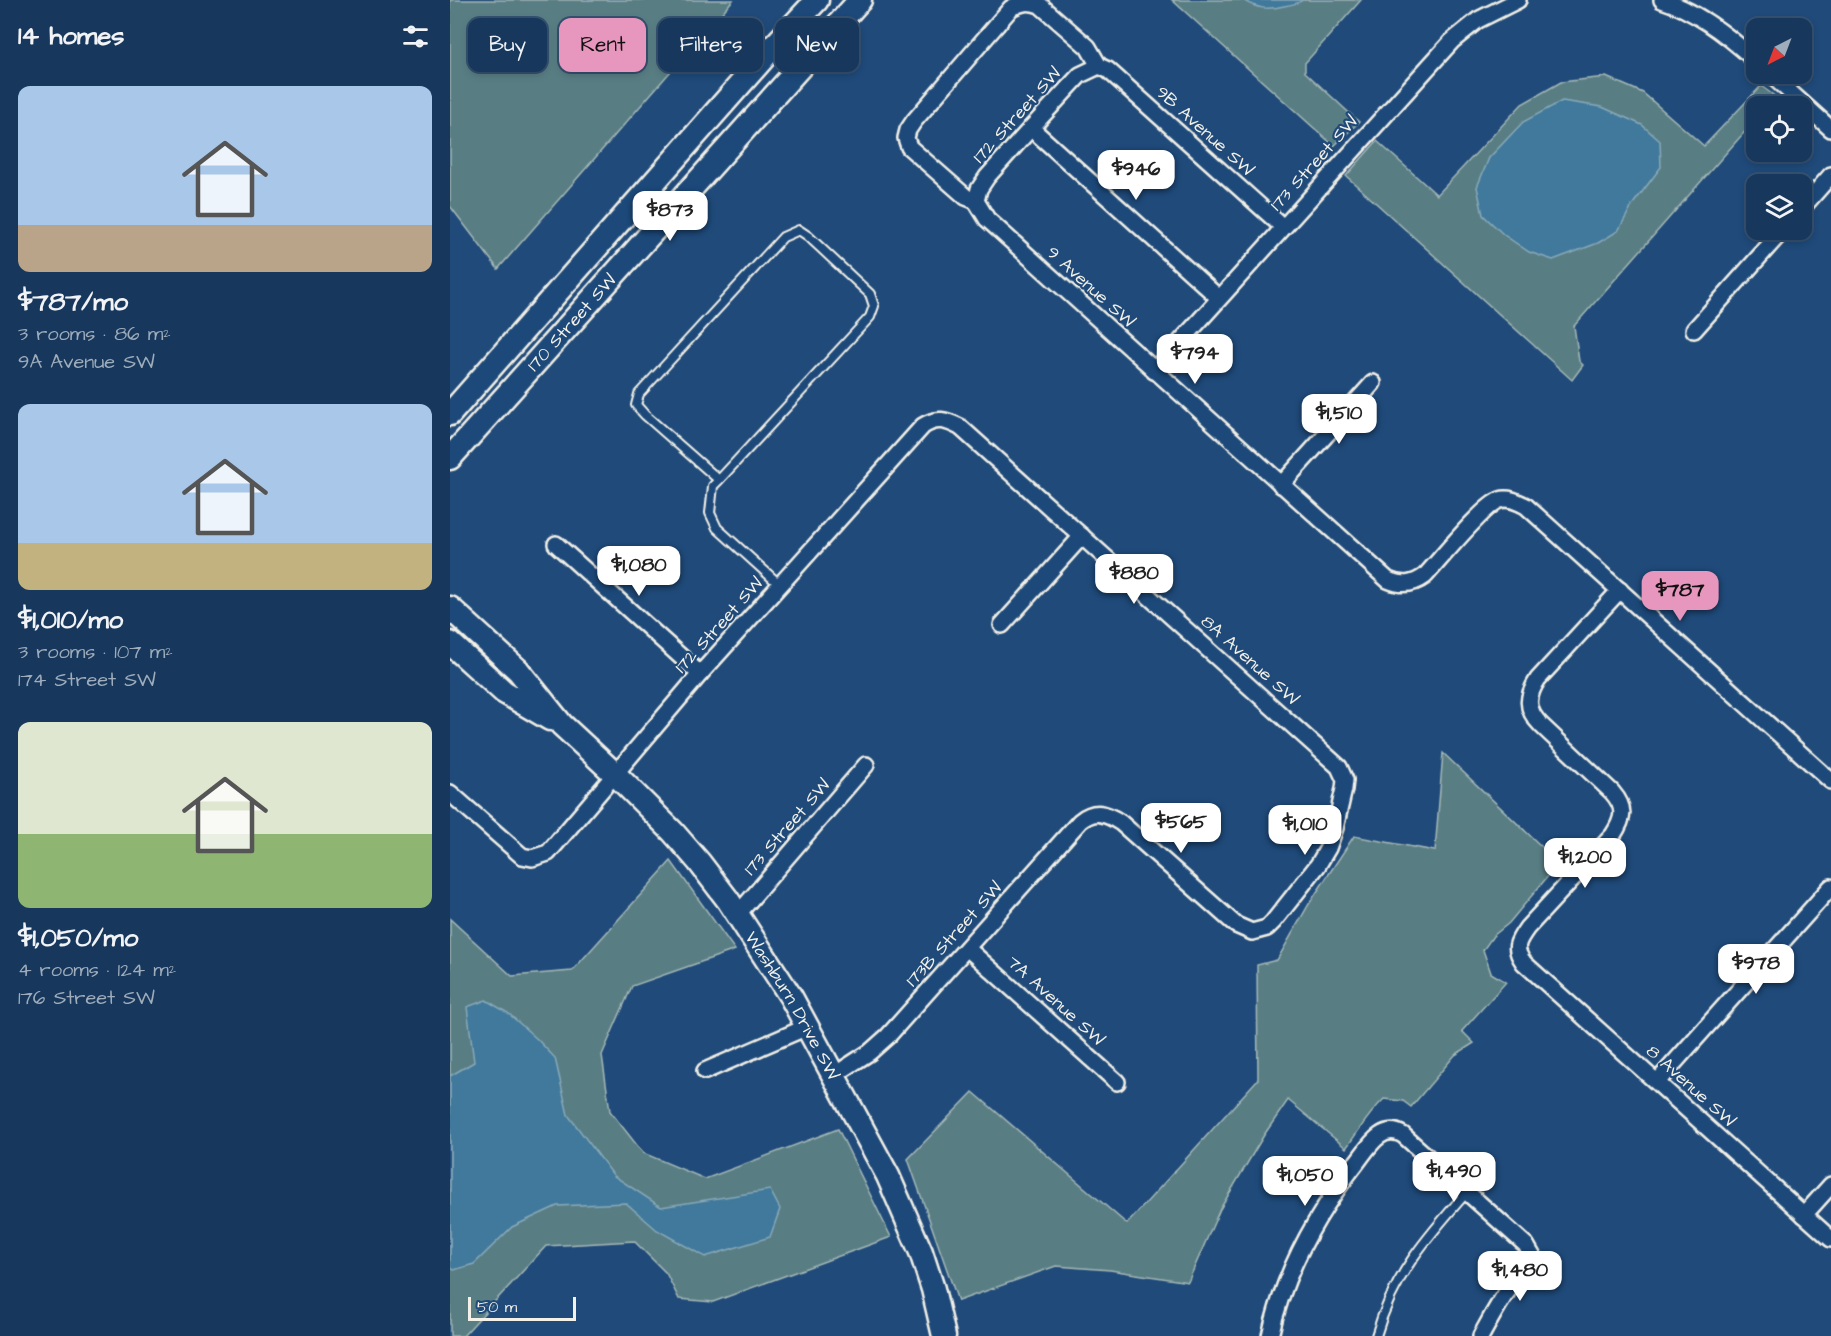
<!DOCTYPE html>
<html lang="en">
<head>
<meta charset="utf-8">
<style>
	body { margin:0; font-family:"Architects Daughter",sans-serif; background:#203f62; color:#f1f3f6; height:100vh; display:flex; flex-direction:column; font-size:22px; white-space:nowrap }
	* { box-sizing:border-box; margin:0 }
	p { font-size:20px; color:#9eacbb }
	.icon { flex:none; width:33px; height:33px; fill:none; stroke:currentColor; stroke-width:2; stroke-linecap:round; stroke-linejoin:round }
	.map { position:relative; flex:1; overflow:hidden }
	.details { display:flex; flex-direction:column; background:#17385c; width:450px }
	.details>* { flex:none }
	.guide { position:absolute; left:18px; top:18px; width:570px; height:54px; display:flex; gap:12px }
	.needle { width:39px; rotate:222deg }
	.controls { position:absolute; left:1296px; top:18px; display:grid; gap:12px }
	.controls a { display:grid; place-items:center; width:66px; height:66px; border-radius:12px; background:#17385c; box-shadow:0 3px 9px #0003,0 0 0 2px #365272; font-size:30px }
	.scale { position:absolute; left:18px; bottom:15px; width:108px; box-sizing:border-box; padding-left:6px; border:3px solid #f4f1e8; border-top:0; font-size:16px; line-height:21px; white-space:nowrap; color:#f4f1e8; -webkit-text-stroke:4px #1f4a7a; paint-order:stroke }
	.price { position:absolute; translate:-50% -51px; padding:0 14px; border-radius:12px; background:#fff; color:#222; font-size:20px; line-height:39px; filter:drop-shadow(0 2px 3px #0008) }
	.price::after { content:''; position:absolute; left:50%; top:36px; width:18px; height:14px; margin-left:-9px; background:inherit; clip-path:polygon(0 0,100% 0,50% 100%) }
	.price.active { background:#e797bd; color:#111 }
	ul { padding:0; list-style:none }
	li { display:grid; align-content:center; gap:12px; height:318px; padding:0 18px }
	li span { display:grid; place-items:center; height:186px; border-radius:12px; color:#555 }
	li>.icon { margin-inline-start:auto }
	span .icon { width:108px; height:108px; fill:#fffc; stroke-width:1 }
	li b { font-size:26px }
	h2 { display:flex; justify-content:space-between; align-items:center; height:72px; padding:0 18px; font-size:26px }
	.pill { padding:0 21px; border-radius:12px; background:#17385c; box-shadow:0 3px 9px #0003,0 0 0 2px #365272; font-size:21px; line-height:54px }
	.pill.active { background:#e797bd; color:#111 }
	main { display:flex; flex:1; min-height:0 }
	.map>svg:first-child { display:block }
</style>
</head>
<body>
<main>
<section class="details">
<h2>14 homes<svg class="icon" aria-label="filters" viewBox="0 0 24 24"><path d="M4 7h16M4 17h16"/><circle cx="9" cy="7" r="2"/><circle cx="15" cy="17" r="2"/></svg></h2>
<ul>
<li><span style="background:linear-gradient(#a9c7e8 75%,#b9a48a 0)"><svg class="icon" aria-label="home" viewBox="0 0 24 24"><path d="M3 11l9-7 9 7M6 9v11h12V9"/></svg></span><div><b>$787/mo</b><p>3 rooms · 86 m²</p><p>9A Avenue SW</p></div></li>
<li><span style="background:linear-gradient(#a9c7e8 75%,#c2b280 0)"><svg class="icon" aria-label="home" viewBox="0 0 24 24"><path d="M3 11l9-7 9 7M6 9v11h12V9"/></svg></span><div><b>$1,010/mo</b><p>3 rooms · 107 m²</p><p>174 Street SW</p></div></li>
<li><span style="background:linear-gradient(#dfe7d0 60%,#8fb573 0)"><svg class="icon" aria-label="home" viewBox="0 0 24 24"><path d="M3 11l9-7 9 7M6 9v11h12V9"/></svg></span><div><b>$1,050/mo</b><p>4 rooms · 124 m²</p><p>176 Street SW</p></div></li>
</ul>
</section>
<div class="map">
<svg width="1381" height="1336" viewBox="0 0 1381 1336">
	<rect width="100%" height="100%" fill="#1f4a7a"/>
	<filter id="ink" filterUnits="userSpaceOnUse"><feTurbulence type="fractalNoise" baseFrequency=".0167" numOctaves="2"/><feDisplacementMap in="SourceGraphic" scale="12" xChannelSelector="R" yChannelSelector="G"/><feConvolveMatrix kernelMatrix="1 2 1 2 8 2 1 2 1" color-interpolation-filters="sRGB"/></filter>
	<g filter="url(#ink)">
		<g fill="#597e84" stroke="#a6b8b6" stroke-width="1.5">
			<path d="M0,0H283L48,269L0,206Z"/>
			<path d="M722,0H911L855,63V72L909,122L884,146Z"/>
			<path d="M1156,77L1193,93L1254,146L1311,86L1326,97L1318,106H1306V119L1124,326L1129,361L1133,365L1122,380L896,176L927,141L987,195L1072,104L1111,82Z"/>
			<path d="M993,753L1109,863L1059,923L1043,936L1033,950L1041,973L1056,982L1012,1031L1024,1043L1005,1055L961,1107L953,1101L934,1099C918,1114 909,1131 896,1148L838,1100L814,1135L770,1209L738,1282L660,1270L606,1266L508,1301L458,1159L523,1092L677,1224L808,1079L807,965L827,960L859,904L904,836L985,851Z"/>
			<path d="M221,861L285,950L182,986L152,1055L160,1111L193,1153L255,1179L388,1129L441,1237L263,1302L229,1299L216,1273L184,1241L96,1246L13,1336H0V919L62,976L122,971Z"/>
		</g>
		<g fill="#41799b" stroke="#89a9ba" stroke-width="1.5">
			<path d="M793,0H853C847,4 841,5 834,6C818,10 807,9 793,0Z"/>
			<path d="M1112,101L1152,107L1192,125L1210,141L1211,167L1183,204L1168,231L1148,243L1103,260L1079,252L1054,235L1033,215L1027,187L1039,158L1073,122Z"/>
			<path d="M36,1000L58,1013L87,1039L105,1058L118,1115L164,1176L211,1207L320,1190L330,1209L320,1237L255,1257L207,1230L176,1203L107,1206L62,1227L24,1264L4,1270L0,1267V1076L24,1062L17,1007Z"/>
		</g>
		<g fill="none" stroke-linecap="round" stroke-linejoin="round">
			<g stroke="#f4f1e8" stroke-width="12">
				<g id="lane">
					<path d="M269,480L195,415L186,405L189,394L333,237L349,230L358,236L420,294L424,306L420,317L269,480L263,486L260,513L267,528L330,585"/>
					<path d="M926,1336C943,1276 976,1238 1017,1192"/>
				</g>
			</g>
			<g stroke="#f4f1e8" stroke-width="20">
				<g id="street">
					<path d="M1212,0C1247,11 1280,37 1306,61"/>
					<path d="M649,66L658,70L833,227"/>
					<path d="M1320,74L1381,129"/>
					<path d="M581,128L769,298"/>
					<path d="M526,201L537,219L938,580C952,586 963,585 975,576C989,561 1034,505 1050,500C1059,497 1068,502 1076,506L1381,781"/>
					<path d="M526,201L516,197L459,147L456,138L458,130L464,121L561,8C572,2 578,1 590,5L638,47L649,66"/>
					<path d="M526,201L529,189L537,177L581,128L630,75L649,66"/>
					<path d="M1352,208L1381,175"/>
					<path d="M1244,330L1333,230"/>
					<path d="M704,371L1002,41L1028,20L1068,0"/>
					<path d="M831,485L923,383"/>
					<path d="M106,544L250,674"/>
					<path d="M1170,590L1088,679C1077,696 1075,709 1091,725L1162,792C1176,808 1174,818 1163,835L1077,928C1067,942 1063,948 1074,963L1381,1239"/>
					<path d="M552,625L632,536"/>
					<path d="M0,793L72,856L82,858L98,853L250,674L473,426C487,417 496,420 510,427L889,767L895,780L894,789L885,828L878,848L868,865L823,922L817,928L802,932L786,925L671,823C656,813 645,809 630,821L438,1036L420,1052L383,1076"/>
					<path d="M288,914L416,765"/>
					<path d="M518,949L667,1082"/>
					<path d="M255,1071L357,1027"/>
					<path d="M1207,1082L1381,887"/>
					<path d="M1354,1215L1381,1185"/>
					<path d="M820,1336C834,1272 867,1213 907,1162C918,1148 932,1122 953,1135L1076,1245L1084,1259C1079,1272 1068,1279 1059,1289C1048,1304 1040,1320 1031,1336"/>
				</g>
			</g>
			<g stroke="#f4f1e8" stroke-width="27">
				<g id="secondary">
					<path d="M0,414L324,46L367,0"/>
					<path id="s1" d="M0,458L410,0"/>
					<path id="s2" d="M0,608L68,670L112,725L166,775L223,832L249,862L278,900L341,997L438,1176L471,1252L483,1289L494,1336"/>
					<path d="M0,643L54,692L100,719"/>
				</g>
			</g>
			<use href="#lane" stroke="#1f4a7a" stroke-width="8"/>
			<use href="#street" stroke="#1f4a7a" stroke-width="15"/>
			<use href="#secondary" stroke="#1f4a7a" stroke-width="22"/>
		</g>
	</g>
	<g text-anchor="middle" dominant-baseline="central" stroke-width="4.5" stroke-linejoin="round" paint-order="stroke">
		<g font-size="18" fill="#f4f1e8" stroke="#1f4a7a">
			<text transform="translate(567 115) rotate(-48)">172 Street SW</text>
			<text transform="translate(755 131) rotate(42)">9B Avenue SW</text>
			<text transform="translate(864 163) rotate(-48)">173 Street SW</text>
			<text transform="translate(641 287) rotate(42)">9 Avenue SW</text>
			<text stroke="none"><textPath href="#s1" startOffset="182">170 Street SW</textPath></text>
			<text transform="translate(269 625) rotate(-48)">172 Street SW</text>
			<text transform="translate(800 660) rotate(42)">8A Avenue SW</text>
			<text transform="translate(337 827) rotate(-49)">173 Street SW</text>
			<text transform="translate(504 934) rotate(-48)">173B Street SW</text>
			<text transform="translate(606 1001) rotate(42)">7A Avenue SW</text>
			<text stroke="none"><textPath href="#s2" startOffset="528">Washburn Drive SW</textPath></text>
			<text transform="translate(1241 1086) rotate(42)">8 Avenue SW</text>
		</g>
	</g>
</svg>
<div class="controls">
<a><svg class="needle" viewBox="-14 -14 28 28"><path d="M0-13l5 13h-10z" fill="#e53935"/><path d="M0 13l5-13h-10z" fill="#9eacbb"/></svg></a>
<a><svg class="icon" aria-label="locate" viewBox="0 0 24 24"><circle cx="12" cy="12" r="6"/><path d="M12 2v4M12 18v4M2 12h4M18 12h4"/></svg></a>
<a><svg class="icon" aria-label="layers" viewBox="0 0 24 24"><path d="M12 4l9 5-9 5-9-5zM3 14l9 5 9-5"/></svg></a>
</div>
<div class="scale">50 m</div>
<b class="price" style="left:686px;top:201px">$946</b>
<b class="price" style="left:220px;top:242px">$873</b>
<b class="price" style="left:745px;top:385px">$794</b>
<b class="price" style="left:889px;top:445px">$1,510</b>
<b class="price" style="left:189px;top:597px">$1,080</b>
<b class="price" style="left:684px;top:605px">$880</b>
<b class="price active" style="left:1230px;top:622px">$787</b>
<b class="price" style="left:731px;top:854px">$565</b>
<b class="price" style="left:855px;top:856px">$1,010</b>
<b class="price" style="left:1135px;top:889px">$1,200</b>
<b class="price" style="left:1306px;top:995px">$978</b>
<b class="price" style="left:1004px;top:1203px">$1,490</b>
<b class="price" style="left:855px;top:1207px">$1,050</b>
<b class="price" style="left:1070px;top:1302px">$1,480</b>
<div class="guide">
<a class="pill">Buy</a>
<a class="pill active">Rent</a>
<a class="pill">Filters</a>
<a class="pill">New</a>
</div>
</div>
</main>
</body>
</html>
